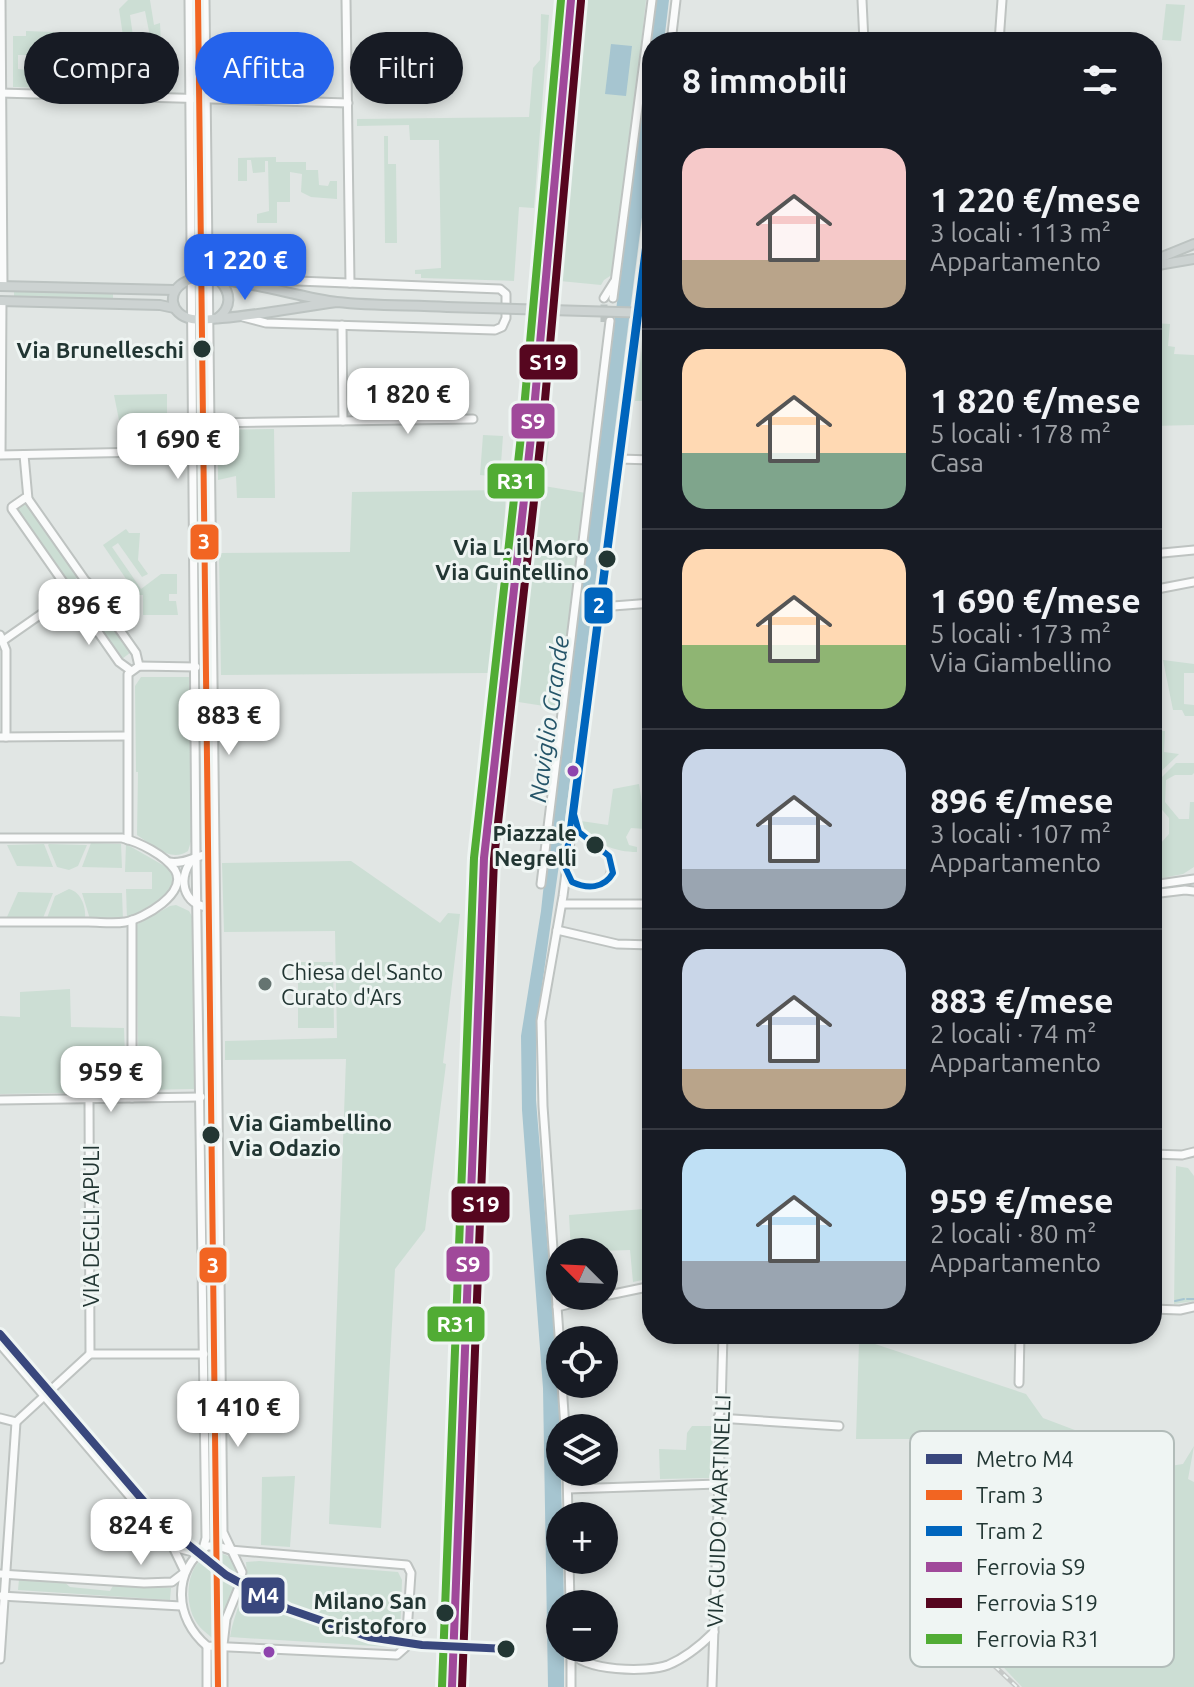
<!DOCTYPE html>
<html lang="it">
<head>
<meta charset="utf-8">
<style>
	body { margin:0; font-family:Ubuntu,sans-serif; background:#242831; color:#f1f3f6; height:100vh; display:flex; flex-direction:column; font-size:30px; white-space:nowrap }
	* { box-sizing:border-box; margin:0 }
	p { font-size:26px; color:#9ea1a6 }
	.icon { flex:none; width:44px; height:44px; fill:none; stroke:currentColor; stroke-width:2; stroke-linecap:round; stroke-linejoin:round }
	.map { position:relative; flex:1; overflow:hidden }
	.details { position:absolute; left:642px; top:32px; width:520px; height:1312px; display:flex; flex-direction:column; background:#171b24; border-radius:32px; box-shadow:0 4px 12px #0003 }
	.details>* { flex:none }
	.hud { position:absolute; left:24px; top:32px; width:498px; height:72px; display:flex; gap:16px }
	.needle { width:52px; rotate:294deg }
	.tools { position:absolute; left:546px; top:1238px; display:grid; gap:16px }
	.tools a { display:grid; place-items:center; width:72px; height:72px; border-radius:50%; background:#171b24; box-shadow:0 4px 12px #0003; font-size:40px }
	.price { position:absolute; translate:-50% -68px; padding:0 18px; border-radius:16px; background:#fff; color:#222; font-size:26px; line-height:52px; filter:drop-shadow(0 2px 4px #0008) }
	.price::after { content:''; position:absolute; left:50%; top:48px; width:24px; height:18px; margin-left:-12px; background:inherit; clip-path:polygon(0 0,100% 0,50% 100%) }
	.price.on { background:#2563eb; color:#fff }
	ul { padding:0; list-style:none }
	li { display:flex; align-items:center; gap:24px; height:200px; padding:0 40px }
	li+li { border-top:2px solid #363941 }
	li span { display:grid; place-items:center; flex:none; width:224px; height:160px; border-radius:24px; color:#555 }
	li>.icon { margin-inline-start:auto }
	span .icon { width:96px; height:96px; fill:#fffc; stroke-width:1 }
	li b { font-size:34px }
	h2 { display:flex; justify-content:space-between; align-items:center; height:96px; padding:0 40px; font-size:34px }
	.pill { padding:0 28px; border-radius:36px; background:#171b24; box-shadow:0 4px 12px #0003; font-size:28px; line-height:72px }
	.pill.on { background:#2563eb; color:#fff }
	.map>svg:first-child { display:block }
</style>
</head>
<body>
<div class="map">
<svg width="1194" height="1687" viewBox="0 0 1194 1687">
	<rect width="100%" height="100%" fill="#e1e6e4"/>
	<g fill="#ccded4">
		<path d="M128,0H150L154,25L160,23L161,42H165L166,67L146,70V78H142L144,61L148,62L153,52L145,11L130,15L133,36L128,37L131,56L142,55L139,78L125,77L122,58L119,57L120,37L123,36L119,9Z"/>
		<path d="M191,0H202L204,91L191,92Z"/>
		<path d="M583,0H646L616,272L604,280L601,285L560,281Z"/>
		<path d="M1166,4L1185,5L1181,41L1162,40Z"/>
		<path d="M541,14L549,15L534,208L519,207L514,281L421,278V274H415V270L441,268L439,140H410L409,125L357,126V119L529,117L533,68L540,60Z"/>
		<path d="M26,31L54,32L53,73L42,71V65L32,64L29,55H18V69L27,70V73L37,75L40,80L53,84V88L13,87V36H26Z"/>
		<path d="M191,103L204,104L205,269H193Z"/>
		<path d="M384,136H388V164H396L397,243H385Z"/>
		<path d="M276,157V162H306V170H318L319,185L328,186L330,181H337V199L311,197L301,192L302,174L290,172V202H277V223H257V214L269,211L268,161H265V172L253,173L251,160H247V181H238V158Z"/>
		<path d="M14,290L113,293V301L14,298Z"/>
		<path d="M1152,323L1170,324L1168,346L1175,347L1174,354L1194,355V425L1152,426Z"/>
		<path d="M643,341H652V401H635Z"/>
		<path d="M167,394V419L119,420L114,395Z"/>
		<path d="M546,416H552L544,486L586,493L584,506L581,511L583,513L557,708L512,701Z"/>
		<path d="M274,429L275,498H237L236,476L218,480V430Z"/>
		<path d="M483,435L503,436L500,477L480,475Z"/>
		<path d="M506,490L503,550L488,673L221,675L219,553L350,552L352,492Z"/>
		<path d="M26,503L78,577L69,583L17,509Z"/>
		<path d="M126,529L129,533H140L138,560L148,574L142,577L118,543L112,547L141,589L161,574H177V594H169V601H176L178,615H143V595H137L103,545Z"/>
		<path d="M91,596L131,652L122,659L82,602Z"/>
		<path d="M1163,660L1194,664V673H1184V704L1194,705V716H1185L1182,710H1173Z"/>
		<path d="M141,677H190L192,838L188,851C171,863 152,845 137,835L138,772H136L135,686Z"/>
		<path d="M1152,730L1165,731L1164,752L1179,754L1152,780Z"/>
		<path d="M1176,763H1194V773L1192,775H1175L1166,780L1165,802L1179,819H1189L1190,802H1194V867L1183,874L1152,880V843H1161L1169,834V818L1158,805L1159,780Z"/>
		<path d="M639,784L646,829L631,828L626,837L629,845L637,847V852C615,852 595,844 580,826L581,821L608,825L613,789Z"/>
		<path d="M91,843L121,844L122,868L82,867Z"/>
		<path d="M44,844L53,867L17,866L7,845Z"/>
		<path d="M126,844L168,868L175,881L168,895L127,919L126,889H152V872H125Z"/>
		<path d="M48,845L49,844L87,845L78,866L69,870L57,867Z"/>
		<path d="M351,861L440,923L448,913L460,914L443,1063L446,1064L425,1230L395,1269L381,1528L329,1524L346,1059L225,1060V1041L337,1038L335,931L224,932L222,863Z"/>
		<path d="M69,889C81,892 86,907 85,918H47L55,896Z"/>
		<path d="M18,892L53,893L43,918L7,917Z"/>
		<path d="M82,893H122L123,920L90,919Z"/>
		<path d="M176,905L189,911L194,920L196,1083L194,1089L139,1090L136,925L170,906Z"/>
		<path d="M298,962H333L334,1028H298Z"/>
		<path d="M70,989L71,1027L124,1028L126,1085L120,1092L0,1094V1016L20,1017V992Z"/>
		<path d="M645,1113L652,1114V1278L633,1282L630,1250L571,1252L569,1215L644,1209Z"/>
		<path d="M1176,1166L1188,1168L1194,1176V1301L1174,1304Z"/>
		<path d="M859,1342L875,1344L1026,1394L1043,1418L1170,1466L1183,1464L1194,1446L1188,1479L1194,1482V1687H1022L992,1655L951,1629L966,1439H856Z"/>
		<path d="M692,1426H713L711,1478L660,1479L659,1449L686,1450L687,1433Z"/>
		<path d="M295,1476L290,1547L261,1545L262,1477Z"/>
		<path d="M218,1553C252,1559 233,1586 227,1604C223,1615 222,1626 220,1636L212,1638C207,1633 199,1628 195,1620C182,1597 188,1554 218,1553Z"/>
		<path d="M259,1561L398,1572L402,1580L400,1640L390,1647L230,1637C234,1611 249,1588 246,1562Z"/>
		<path d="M19,1579L63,1581L70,1587L110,1591L114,1584L171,1588L170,1600L18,1590Z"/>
	</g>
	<g fill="#a6c5d0">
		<path d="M653,0H669L664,42H652V139L562,843L536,1029V1100L558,1375L562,1516H560V1560H563L564,1604H560V1648H564V1687H548L543,1388L522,1110L521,1036L541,911L557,761L624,249Z"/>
		<path d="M611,44L632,46L626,96L605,94Z"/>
	</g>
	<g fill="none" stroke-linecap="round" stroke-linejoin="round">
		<g stroke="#a6c5d0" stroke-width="2">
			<path d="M1187,1299H1194"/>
			<path d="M1175,1301L1184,1299"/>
		</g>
		<g stroke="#bbc3c1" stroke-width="7" stroke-dasharray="7 3.5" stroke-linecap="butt">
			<path d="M604,322V298"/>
			<path d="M637,323L640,299"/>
		</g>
		<g stroke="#bec3c1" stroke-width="11">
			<g id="minor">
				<path d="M1,0L3,286"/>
				<path d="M189,0L196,857L206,1538L203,1549"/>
				<path d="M205,0L223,1532L242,1572L239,1587L226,1619L223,1645V1687"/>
				<path d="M346,0L350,283"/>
				<path d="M862,0L864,42"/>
				<path d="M671,42L676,0"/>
				<path d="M999,42L1002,0"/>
				<path d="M0,93L348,103"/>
				<path d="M604,298L614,282"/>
				<path d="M613,298L652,0"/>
				<path d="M640,299L652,205"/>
				<path d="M243,317L266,323L495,330L502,327L506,318V294L500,289L272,280L252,283"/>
				<path d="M342,325L343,421"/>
				<path d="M636,327L652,328"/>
				<path d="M210,423L473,419"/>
				<path d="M1,454L2,301"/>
				<path d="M0,455L193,451"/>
				<path d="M24,455L28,499L136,653L139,666"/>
				<path d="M619,459L652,460"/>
				<path d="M28,499L25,498L12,507V509L119,662L130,670"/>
				<path d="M1152,554L1194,550"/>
				<path d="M1152,590L1194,582"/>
				<path d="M600,607L652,603"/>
				<path d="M0,635L6,650V737"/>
				<path d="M4,640L87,582"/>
				<path d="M0,737L127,736"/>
				<path d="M0,838H122C139,842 165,855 175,870C189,893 143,919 125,922C113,924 100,922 88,922C59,922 29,922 0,922"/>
				<path d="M128,840V674L139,666L196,667"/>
				<path d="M192,860C175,881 186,910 215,907"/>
				<path d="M169,862C186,865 198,853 214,854"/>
				<path d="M541,884L610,321"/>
				<path d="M1152,885L1194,879"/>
				<path d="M1152,894L1185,890L1194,891"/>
				<path d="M562,904H652"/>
				<path d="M557,930L617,944L652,945"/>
				<path d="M132,1098V920"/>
				<path d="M89,1099L90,1354"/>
				<path d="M0,1100L201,1097"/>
				<path d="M1152,1154L1182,1155L1194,1152"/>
				<path d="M604,1296L652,1286"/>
				<path d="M557,1307L604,1296"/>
				<path d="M1152,1309L1180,1310L1194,1307"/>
				<path d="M0,1344L173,1547L185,1572"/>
				<path d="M560,1349L543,1106L541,1021L563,896L637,323"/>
				<path d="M1019,1383L1020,1334"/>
				<path d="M562,1384L565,1428"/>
				<path d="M0,1418L16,1422"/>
				<path d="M718,1418L839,1426"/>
				<path d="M16,1422L90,1354H204"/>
				<path d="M567,1472L568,1516"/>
				<path d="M568,1489L718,1484"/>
				<path d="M207,1546H218L230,1550L407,1565L411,1573L406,1647L397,1655L207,1646C174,1618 172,1572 207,1546Z"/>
				<path d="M173,1547L189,1551L202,1549"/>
				<path d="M569,1560L570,1604"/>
				<path d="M0,1574L144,1583L172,1582L185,1572"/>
				<path d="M0,1596L181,1606"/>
				<path d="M207,1646V1687"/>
				<path d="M571,1652C584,1671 647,1673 668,1665C685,1658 701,1645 714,1632"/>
				<path d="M571,1654V1687"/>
				<path d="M0,1659L16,1422"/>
				<path d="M712,1687L720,1451L718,1418L721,1409L723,1334"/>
			</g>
		</g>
		<g stroke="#bcc3c1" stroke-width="12">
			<g id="major">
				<path d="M1152,261L1194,244"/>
				<path d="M1152,266L1194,259"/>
				<path d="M0,286L174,290"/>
				<path d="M0,301L160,305L174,308"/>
				<path d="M337,302C299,307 261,315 222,318C212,319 201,321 192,319C169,315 166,290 187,281C215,270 302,299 337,302C373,306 411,305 447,307"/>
				<path d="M218,318C232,307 231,293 220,281"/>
			</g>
		</g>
		<use href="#minor" stroke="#fafbfb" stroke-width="7"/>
		<use href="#major" stroke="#cdd3d2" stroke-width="8"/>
		<path stroke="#c6c9c8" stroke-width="2" d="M586,888C607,885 614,864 600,848"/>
		<g stroke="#c6c9c8" stroke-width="5">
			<g id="rail">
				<path d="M986,1658L1017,1687"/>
				<path d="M448,1687L479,847L521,453L557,0"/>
			</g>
		</g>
		<use href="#rail" stroke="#eff5f3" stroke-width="2" stroke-dasharray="6" stroke-linecap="butt"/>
		<g stroke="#bcc3c1" stroke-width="12" stroke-linecap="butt">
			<path id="major-bridge" d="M447,307L652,313"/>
		</g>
		<use href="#major-bridge" stroke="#cdd3d2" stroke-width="8"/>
		<g stroke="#eff5f3" stroke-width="14">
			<path id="rail-1" d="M452,1687L484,858L534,410L571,0"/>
		</g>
		<g stroke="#eff5f3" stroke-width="14">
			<path id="rail-2" d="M462,1687L494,859L544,411L581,1"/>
		</g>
		<g stroke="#eff5f3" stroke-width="14">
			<path id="rail-3" d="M442,1687L474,858L524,409L561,0"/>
		</g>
		<use href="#rail-1" stroke="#a0499a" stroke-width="8"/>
		<use href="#rail-2" stroke="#56061f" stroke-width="8"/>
		<use href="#rail-3" stroke="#51ac34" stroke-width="8"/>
		<g stroke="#eff5f3" stroke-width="12">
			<path id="tram-1" d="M198,0L218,1687"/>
		</g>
		<g stroke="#eff5f3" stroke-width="12">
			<path id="tram-2" d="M652,194L565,867L572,882C587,889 604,889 613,873L609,856L579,832L574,814L652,216"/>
		</g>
		<use href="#tram-1" stroke="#f26522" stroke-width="6"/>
		<use href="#tram-2" stroke="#0065bd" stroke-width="6"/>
		<g stroke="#eff5f3" stroke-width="14">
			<path id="metro-1" d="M0,1334L165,1526L226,1575L288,1609L369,1637L422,1645L508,1649"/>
		</g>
		<use href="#metro-1" stroke="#39477d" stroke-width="8"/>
	</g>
	<g fill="#223633" stroke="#eff5f3" stroke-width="3">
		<circle cx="202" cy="349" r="10"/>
		<circle cx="607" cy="559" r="10"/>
		<circle cx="595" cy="845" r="10"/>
		<circle cx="211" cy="1135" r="10"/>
		<circle cx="445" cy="1613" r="10"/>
		<circle cx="506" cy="1649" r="10"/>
	</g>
	<g fill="#8e44ad" stroke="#eff5f3" stroke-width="3">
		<circle cx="573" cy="771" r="7"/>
		<circle cx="269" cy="1652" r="7"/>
	</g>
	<circle fill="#657471" stroke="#eff5f3" stroke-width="3" cx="265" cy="984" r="8"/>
	<g text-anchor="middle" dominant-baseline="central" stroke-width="6" stroke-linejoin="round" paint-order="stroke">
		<g font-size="22" font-weight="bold" fill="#223633" stroke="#eff5f3" text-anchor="end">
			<text x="184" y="349">Via Brunelleschi</text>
			<text x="589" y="546">Via L. il Moro<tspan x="589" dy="25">Via Guintellino</tspan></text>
			<text x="577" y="832">Piazzale<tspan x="577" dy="25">Negrelli</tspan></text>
			<text x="229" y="1122" text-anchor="start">Via Giambellino<tspan x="229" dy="25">Via Odazio</tspan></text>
			<text x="427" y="1600">Milano San<tspan x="427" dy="25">Cristoforo</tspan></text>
		</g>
		<g font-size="22" fill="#223633" stroke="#eff5f3" text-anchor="start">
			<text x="281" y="971">Chiesa del Santo<tspan x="281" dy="25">Curato d'Ars</tspan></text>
		</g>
		<g font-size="22" fill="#223633" stroke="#eff5f3">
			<text transform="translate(90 1226) rotate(-90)">VIA DEGLI APULI</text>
			<text transform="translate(718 1511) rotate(-88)">VIA GUIDO MARTINELLI</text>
		</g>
		<g font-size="24" font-style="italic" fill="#255569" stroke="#eff5f3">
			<text transform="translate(549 719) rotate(-82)">Naviglio Grande</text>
		</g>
	</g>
	<rect x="910" y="1431" width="264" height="236" rx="12" fill="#eff5f3" stroke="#b2bcb9" stroke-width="2"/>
	<rect x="926" y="1454" width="36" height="10" fill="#39477d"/>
	<rect x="926" y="1490" width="36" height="10" fill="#f26522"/>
	<rect x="926" y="1526" width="36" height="10" fill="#0065bd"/>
	<rect x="926" y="1562" width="36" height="10" fill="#a0499a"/>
	<rect x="926" y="1598" width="36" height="10" fill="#56061f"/>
	<rect x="926" y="1634" width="36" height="10" fill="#51ac34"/>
	<g font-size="22" fill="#223633">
		<text x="976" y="1467">Metro M4</text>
		<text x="976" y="1503">Tram 3</text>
		<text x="976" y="1539">Tram 2</text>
		<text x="976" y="1575">Ferrovia S9</text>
		<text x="976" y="1611">Ferrovia S19</text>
		<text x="976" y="1647">Ferrovia R31</text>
	</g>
	<g stroke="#eff5f3" stroke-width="3">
		<rect x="518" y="343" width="61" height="38" rx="8" fill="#56061f"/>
		<rect x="510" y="402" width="46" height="38" rx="8" fill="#a0499a"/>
		<rect x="486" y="462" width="60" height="38" rx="8" fill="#51ac34"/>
		<rect x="189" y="523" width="31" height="38" rx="8" fill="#f26522"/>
		<rect x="583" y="586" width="31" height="39" rx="8" fill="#0065bd"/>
		<rect x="450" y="1185" width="61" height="39" rx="8" fill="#56061f"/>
		<rect x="445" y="1245" width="46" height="38" rx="8" fill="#a0499a"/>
		<rect x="198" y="1246" width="30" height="38" rx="8" fill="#f26522"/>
		<rect x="426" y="1305" width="60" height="38" rx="8" fill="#51ac34"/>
		<rect x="240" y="1576" width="46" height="39" rx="8" fill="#39477d"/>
	</g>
	<g font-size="22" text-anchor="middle" font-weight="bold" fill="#fff">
		<text x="548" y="370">S19</text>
		<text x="533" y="429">S9</text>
		<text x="516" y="489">R31</text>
		<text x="204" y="549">3</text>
		<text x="599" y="613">2</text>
		<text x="481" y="1212">S19</text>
		<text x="468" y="1272">S9</text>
		<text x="213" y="1273">3</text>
		<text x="456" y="1332">R31</text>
		<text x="263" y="1603">M4</text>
	</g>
</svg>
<div class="tools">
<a><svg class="needle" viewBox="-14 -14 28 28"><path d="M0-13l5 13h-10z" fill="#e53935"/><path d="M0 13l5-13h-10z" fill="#9ea1a6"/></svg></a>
<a><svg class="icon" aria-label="locate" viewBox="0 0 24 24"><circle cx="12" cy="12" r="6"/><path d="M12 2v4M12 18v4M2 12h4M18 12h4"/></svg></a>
<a><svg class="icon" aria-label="layers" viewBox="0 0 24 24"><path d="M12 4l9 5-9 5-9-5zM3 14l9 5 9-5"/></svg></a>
<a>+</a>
<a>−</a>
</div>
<b class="price on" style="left:245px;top:302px">1 220 €</b>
<b class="price" style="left:408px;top:436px">1 820 €</b>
<b class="price" style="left:178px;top:481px">1 690 €</b>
<b class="price" style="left:89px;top:647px">896 €</b>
<b class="price" style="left:229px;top:757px">883 €</b>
<b class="price" style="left:111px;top:1114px">959 €</b>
<b class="price" style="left:238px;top:1449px">1 410 €</b>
<b class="price" style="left:141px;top:1567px">824 €</b>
<div class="hud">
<a class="pill">Compra</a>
<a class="pill on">Affitta</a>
<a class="pill">Filtri</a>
</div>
<section class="details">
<h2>8 immobili<svg class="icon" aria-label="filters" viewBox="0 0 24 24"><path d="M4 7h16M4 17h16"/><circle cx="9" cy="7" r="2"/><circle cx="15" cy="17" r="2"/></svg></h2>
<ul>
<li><span style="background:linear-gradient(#f6c9c9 70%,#b9a48a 0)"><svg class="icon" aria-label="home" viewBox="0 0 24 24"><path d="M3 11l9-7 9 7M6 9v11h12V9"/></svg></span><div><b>1 220 €/mese</b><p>3 locali · 113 m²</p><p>Appartamento</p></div></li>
<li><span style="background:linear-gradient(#ffd9b3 65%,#7fa58c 0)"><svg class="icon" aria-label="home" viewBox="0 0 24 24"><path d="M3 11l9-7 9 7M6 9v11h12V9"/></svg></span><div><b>1 820 €/mese</b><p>5 locali · 178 m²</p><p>Casa</p></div></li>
<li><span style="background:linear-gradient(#ffd9b3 60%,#8fb573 0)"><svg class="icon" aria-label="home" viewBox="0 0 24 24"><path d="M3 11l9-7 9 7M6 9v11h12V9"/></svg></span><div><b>1 690 €/mese</b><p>5 locali · 173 m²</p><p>Via Giambellino</p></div></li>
<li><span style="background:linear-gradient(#c9d6e8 75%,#9aa5b1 0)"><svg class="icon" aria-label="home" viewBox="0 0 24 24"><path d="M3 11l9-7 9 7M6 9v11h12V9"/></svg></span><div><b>896 €/mese</b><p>3 locali · 107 m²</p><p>Appartamento</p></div></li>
<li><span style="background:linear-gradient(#c9d6e8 75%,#b9a48a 0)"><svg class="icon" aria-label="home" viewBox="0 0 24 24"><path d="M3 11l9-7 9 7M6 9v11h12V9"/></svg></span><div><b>883 €/mese</b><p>2 locali · 74 m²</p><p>Appartamento</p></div></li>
<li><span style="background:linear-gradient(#bfe0f5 70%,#9aa5b1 0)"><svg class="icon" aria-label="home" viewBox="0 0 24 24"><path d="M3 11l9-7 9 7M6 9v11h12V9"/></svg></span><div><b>959 €/mese</b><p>2 locali · 80 m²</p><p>Appartamento</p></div></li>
</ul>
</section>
</div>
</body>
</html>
